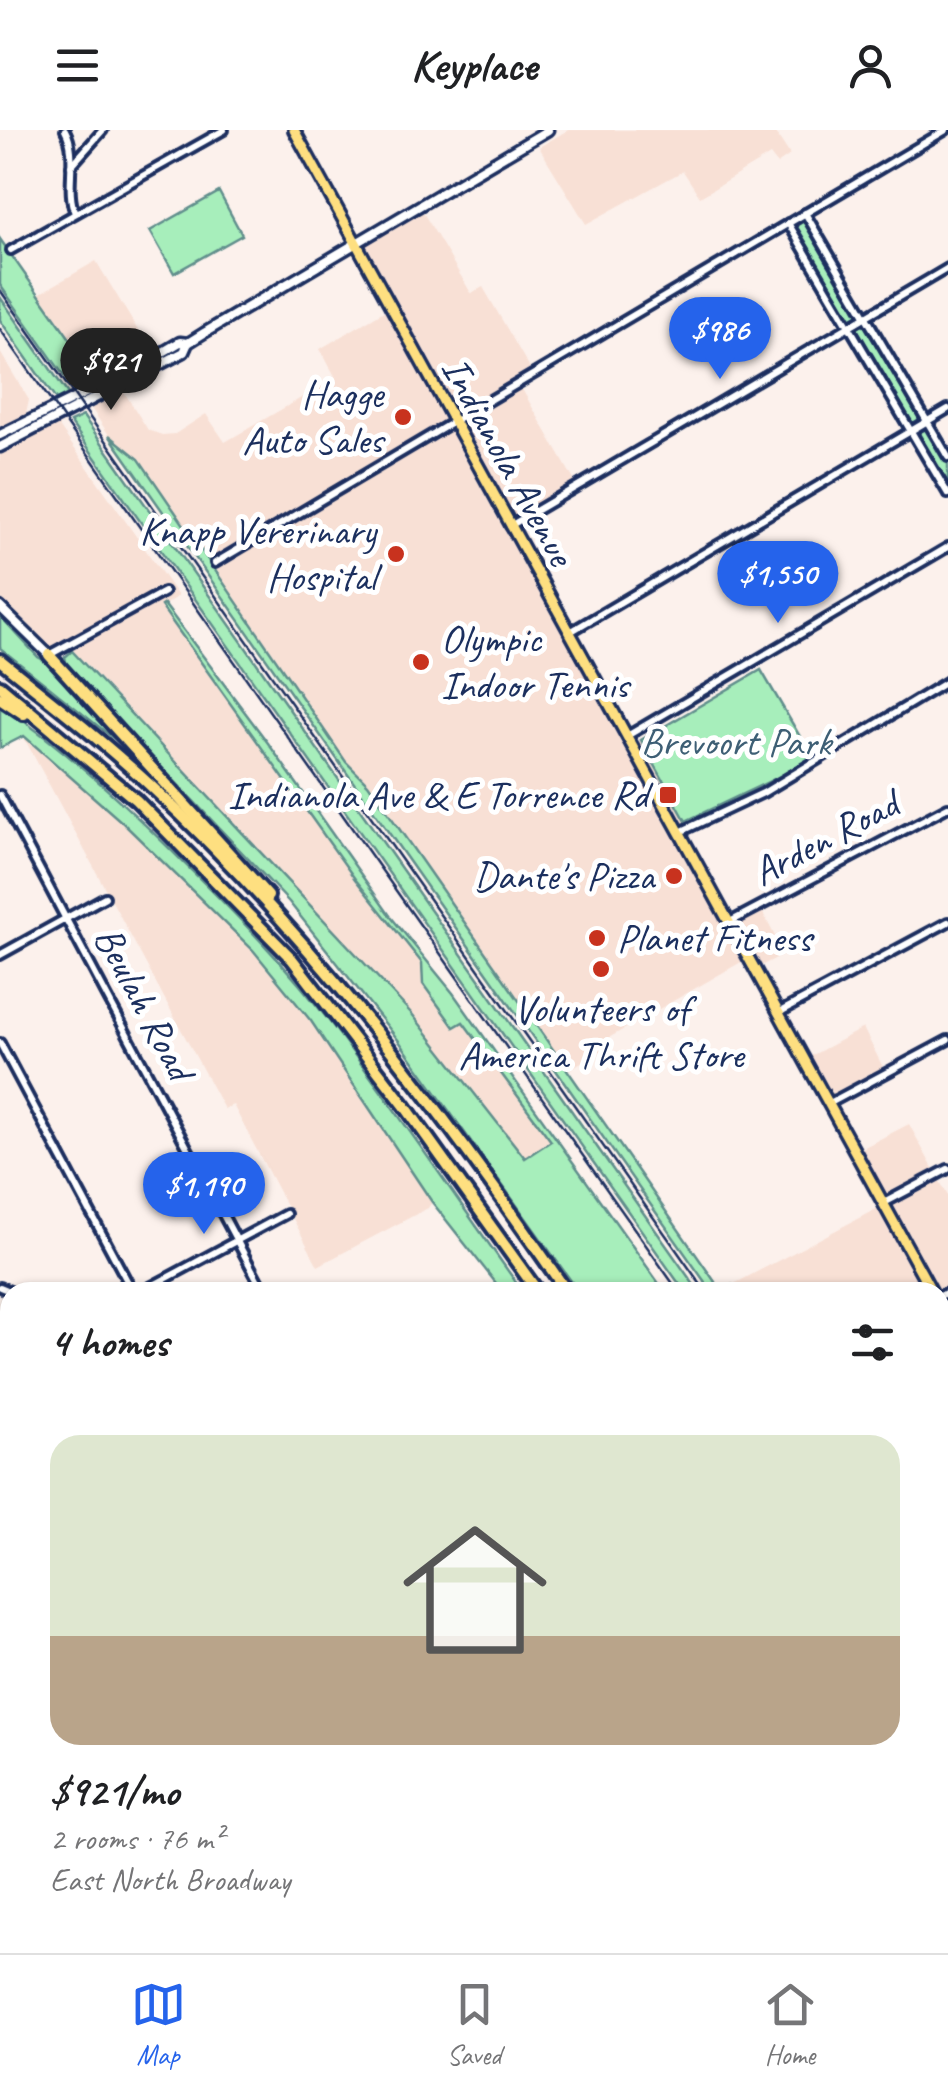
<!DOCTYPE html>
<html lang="en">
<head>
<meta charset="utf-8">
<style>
	body { margin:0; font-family:Caveat,sans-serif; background:#f6f6f6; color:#202124; height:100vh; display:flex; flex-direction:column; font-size:38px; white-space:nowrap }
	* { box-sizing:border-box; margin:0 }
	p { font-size:32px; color:#757577 }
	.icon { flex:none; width:55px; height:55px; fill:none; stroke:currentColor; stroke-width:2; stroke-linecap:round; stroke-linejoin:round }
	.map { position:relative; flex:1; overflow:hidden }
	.side { position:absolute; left:0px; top:1152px; width:950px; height:672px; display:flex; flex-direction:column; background:#fff; border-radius:30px 30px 0 0; box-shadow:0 2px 8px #0004 }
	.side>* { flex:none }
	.price { position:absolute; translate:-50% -85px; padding:0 22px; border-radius:35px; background:#2563eb; color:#fff; font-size:32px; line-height:65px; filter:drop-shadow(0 2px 5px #0008) }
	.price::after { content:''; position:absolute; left:50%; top:60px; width:30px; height:22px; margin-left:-15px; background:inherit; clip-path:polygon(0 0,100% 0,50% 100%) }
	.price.selected { background:#222; color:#fff }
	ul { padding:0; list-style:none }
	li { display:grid; align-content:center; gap:20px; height:530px; padding:0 50px }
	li+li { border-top:2px solid #e0e0e0 }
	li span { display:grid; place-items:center; height:310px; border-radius:30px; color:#555 }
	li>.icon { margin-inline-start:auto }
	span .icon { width:180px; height:180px; fill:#fffc; stroke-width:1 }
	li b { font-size:42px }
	h2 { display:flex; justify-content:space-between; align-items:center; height:120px; padding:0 50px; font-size:42px }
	header { display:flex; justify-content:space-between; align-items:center; height:130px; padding:0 50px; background:#fff; font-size:45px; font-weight:700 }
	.tabs { display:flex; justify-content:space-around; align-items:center; height:140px; border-top:2px solid #e0e0e0; background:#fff; font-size:28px; color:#757577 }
	.tabs a { display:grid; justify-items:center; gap:5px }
	.tabs .selected { color:#2563eb }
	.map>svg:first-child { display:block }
</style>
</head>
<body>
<header><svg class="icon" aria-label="menu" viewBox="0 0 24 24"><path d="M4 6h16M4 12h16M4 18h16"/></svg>Keyplace<svg class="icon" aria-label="person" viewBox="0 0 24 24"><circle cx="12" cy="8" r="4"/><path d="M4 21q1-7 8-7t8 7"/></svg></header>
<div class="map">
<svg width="948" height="1823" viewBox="0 0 948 1823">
	<rect width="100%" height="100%" fill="#fcf1ec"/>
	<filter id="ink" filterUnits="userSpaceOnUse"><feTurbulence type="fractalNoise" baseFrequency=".01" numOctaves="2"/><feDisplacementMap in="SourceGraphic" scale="20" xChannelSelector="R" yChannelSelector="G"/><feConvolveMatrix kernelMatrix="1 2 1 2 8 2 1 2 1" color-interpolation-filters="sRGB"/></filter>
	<g filter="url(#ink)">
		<g fill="#f8e0d5">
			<path d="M568,0H774L790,25L777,34L770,25L700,67L683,41L586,94L539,17Z"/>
			<path d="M421,79L471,163L483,157L533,244L519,254L578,357L511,397L632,616L641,610L686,691L691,722L733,794L761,779L784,824L757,838L750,827L598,914L602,920L568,940L368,654L346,632L139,329L109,305L91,278L107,259L89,247L92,240L39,164L96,131L157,232L119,254L148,300L162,305L175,304L206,284L225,312L336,248L320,219L389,178L357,116Z"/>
			<path d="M0,222L29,270L26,284L44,275L178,466L161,477L355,749L422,833L454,896L463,891L552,1011L525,1028L412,884L86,534L72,521L46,531L38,527L0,486Z"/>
			<path d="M23,606L123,693L253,820L311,891L406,1031L432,1072L428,1078L318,1136L233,975L224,979Z"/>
			<path d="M863,898L886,943L823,977L798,933Z"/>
			<path d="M909,994L948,1066V1483L940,1472V1162H738L732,1155L878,1078L849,1025Z"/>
		</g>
		<g fill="#a7eebb" stroke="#618e8c" stroke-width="2.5">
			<path d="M219,62L242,105L174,143L150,101Z"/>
			<path d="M806,90L860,186L851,192L794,97Z"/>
			<path d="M0,109L92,240L90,247L96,250L74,260L0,155Z"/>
			<path d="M0,167L68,264L56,270L0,190Z"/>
			<path d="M862,195L869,198L921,286L917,293H909L857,205L858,197Z"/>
			<path d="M83,286L699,1162H685L70,292Z"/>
			<path d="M929,298L948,330V360L917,308L921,301Z"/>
			<path d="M109,305L139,329L346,632L368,654L720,1159L732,1155L738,1162H712Z"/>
			<path d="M164,474L268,613L391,787L453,863L665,1162H579L399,911L289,772L67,537L65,527L72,521L412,884L525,1028L551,1011L463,892L454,897L423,854L422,833L355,749L161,476Z"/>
			<path d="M0,486L38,527C65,539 111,600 133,624L0,518Z"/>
			<path d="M761,540L812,627L787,643L686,691L641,610Z"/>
			<path d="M0,574C67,620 127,676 184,733C237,785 288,837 333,896C399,983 460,1074 523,1162H503L432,1072L311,891L253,820L123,693L24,606L0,618Z"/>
			<path d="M940,1555L948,1566V1659L940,1650Z"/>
		</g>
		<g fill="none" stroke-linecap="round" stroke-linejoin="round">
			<g stroke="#1b2f5e" stroke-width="14">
				<g id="minor">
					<path d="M65,0C79,26 64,57 75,83"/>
					<path d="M71,36L103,0"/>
					<path d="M805,83L948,327"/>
					<path d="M788,93L948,364"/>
					<path d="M11,120L224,0"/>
					<path d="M510,396L948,138"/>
					<path d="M215,433L946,0"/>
					<path d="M570,502L948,279"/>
					<path d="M49,525L164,462"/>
					<path d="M627,606L948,417"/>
					<path d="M0,665L264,1162"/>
					<path d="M680,702L763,663L948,551"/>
					<path d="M730,792L948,677"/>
					<path d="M0,825L105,767"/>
					<path d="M780,882L948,792"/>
					<path d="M0,913L133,1162"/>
					<path d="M830,973L948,910"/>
					<path d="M884,1073L948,1039"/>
					<path d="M0,1157L12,1162"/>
					<path d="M141,1162L286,1084"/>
					<path d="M940,1166L948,1162"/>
					<path d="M0,1259L10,1253"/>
					<path d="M0,1360L10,1355"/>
					<path d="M0,1518L10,1513"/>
					<path d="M0,1780L10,1775"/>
					<path d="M438,1815L442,1823"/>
					<path d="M164,1823L178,1815"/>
					<path d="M619,1823L634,1815"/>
					<path d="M834,1823L836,1815"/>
				</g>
			</g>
			<g stroke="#1b2f5e" stroke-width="15">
				<g id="tertiary">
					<path d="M0,477L49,525"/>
					<path d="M0,1689L10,1707"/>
					<path d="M68,1815L73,1823"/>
				</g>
			</g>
			<g stroke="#1b2f5e" stroke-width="15">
				<g id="secondary">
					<path d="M0,305L134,239L180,212L188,213"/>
					<path d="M0,317L184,222L188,213L204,203L548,0"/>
				</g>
			</g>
			<g stroke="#1b2f5e" stroke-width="16">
				<g id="primary">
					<path d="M294,0L932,1162"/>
					<path d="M940,1178L948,1193"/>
				</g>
			</g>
			<g stroke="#1b2f5e" stroke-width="18">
				<g id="motorway">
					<path d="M49,525L268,766"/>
					<path d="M0,530C51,571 104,612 152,657C312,806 444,983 567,1162"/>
					<path d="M0,556L136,670L292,829L405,976L538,1162"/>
					<path d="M0,568L24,584"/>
					<path d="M940,1659L948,1669"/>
					<path d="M940,1693L948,1705"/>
					<path d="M940,1735L948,1746"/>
					<path d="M940,1797L948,1810"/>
				</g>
			</g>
			<use href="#minor" stroke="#fff" stroke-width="6"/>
			<use href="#tertiary" stroke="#fff" stroke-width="8"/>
			<use href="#secondary" stroke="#fff" stroke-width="8"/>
			<use href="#primary" stroke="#fedf80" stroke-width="9"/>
			<use href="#motorway" stroke="#fedf80" stroke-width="10"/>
			<g stroke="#1b2f5e" stroke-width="2.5">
				<path d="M0,160L706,1162"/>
				<path d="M0,199L679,1162"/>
				<path d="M940,1495L948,1506"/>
				<path d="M940,1533L948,1545"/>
			</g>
		</g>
	</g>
	<g fill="#c8321e" stroke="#fff" stroke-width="4">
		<circle cx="403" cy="287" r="10"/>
		<circle cx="396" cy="424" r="10"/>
		<circle cx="421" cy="532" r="10"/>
		<rect x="658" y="655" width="20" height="20" rx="5"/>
		<circle cx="674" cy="746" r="10"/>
		<circle cx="597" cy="808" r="10"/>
		<circle cx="601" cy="839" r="10"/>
	</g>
	<g text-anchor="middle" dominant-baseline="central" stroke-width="10" stroke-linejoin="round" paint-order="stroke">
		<g font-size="40" fill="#1b2f5e" stroke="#fff" text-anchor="end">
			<text x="383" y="264">Hagge<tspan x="383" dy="46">Auto Sales</tspan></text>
			<text x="376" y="401">Knapp Vererinary<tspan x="376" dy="46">Hospital</tspan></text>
			<text x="441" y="509" text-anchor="start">Olympic<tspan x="441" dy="46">Indoor Tennis</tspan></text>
			<text x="648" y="665">Indianola Ave &amp; E Torrence Rd</text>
			<text x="654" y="746">Dante's Pizza</text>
			<text x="617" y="808" text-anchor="start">Planet Fitness</text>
			<text x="601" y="879" text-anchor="middle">Volunteers of<tspan x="601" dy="46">America Thrift Store</tspan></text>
		</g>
		<g font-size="40" fill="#1b2f5e" stroke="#fff">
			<text transform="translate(508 331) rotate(61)">Indianola Avenue</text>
			<text transform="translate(825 708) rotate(-28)">Arden Road</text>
			<text transform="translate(144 873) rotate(62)">Beulah Road</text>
		</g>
		<g font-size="40" fill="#3e5f75" stroke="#fff">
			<text x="736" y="612">Brevoort Park</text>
		</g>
	</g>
</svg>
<b class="price" style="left:720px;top:252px">$986</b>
<b class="price selected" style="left:111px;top:283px">$921</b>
<b class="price" style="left:778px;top:496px">$1,550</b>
<b class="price" style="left:204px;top:1107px">$1,190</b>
<section class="side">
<h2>4 homes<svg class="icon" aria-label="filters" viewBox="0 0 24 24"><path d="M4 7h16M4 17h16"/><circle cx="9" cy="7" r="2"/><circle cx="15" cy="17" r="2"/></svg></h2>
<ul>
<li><span style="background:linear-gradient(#dfe7d0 65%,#b9a48a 0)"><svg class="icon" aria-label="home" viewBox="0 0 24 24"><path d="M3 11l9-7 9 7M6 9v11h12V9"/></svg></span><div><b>$921/mo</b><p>2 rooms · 76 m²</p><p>East North Broadway</p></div></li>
</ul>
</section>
</div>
<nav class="tabs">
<a class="selected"><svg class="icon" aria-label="map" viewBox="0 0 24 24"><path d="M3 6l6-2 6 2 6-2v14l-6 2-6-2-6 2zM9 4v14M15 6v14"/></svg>Map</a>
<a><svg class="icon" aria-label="saved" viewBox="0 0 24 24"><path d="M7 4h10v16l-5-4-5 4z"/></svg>Saved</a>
<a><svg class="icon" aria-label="home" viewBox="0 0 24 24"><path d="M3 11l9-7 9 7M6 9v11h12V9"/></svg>Home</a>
</nav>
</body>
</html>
